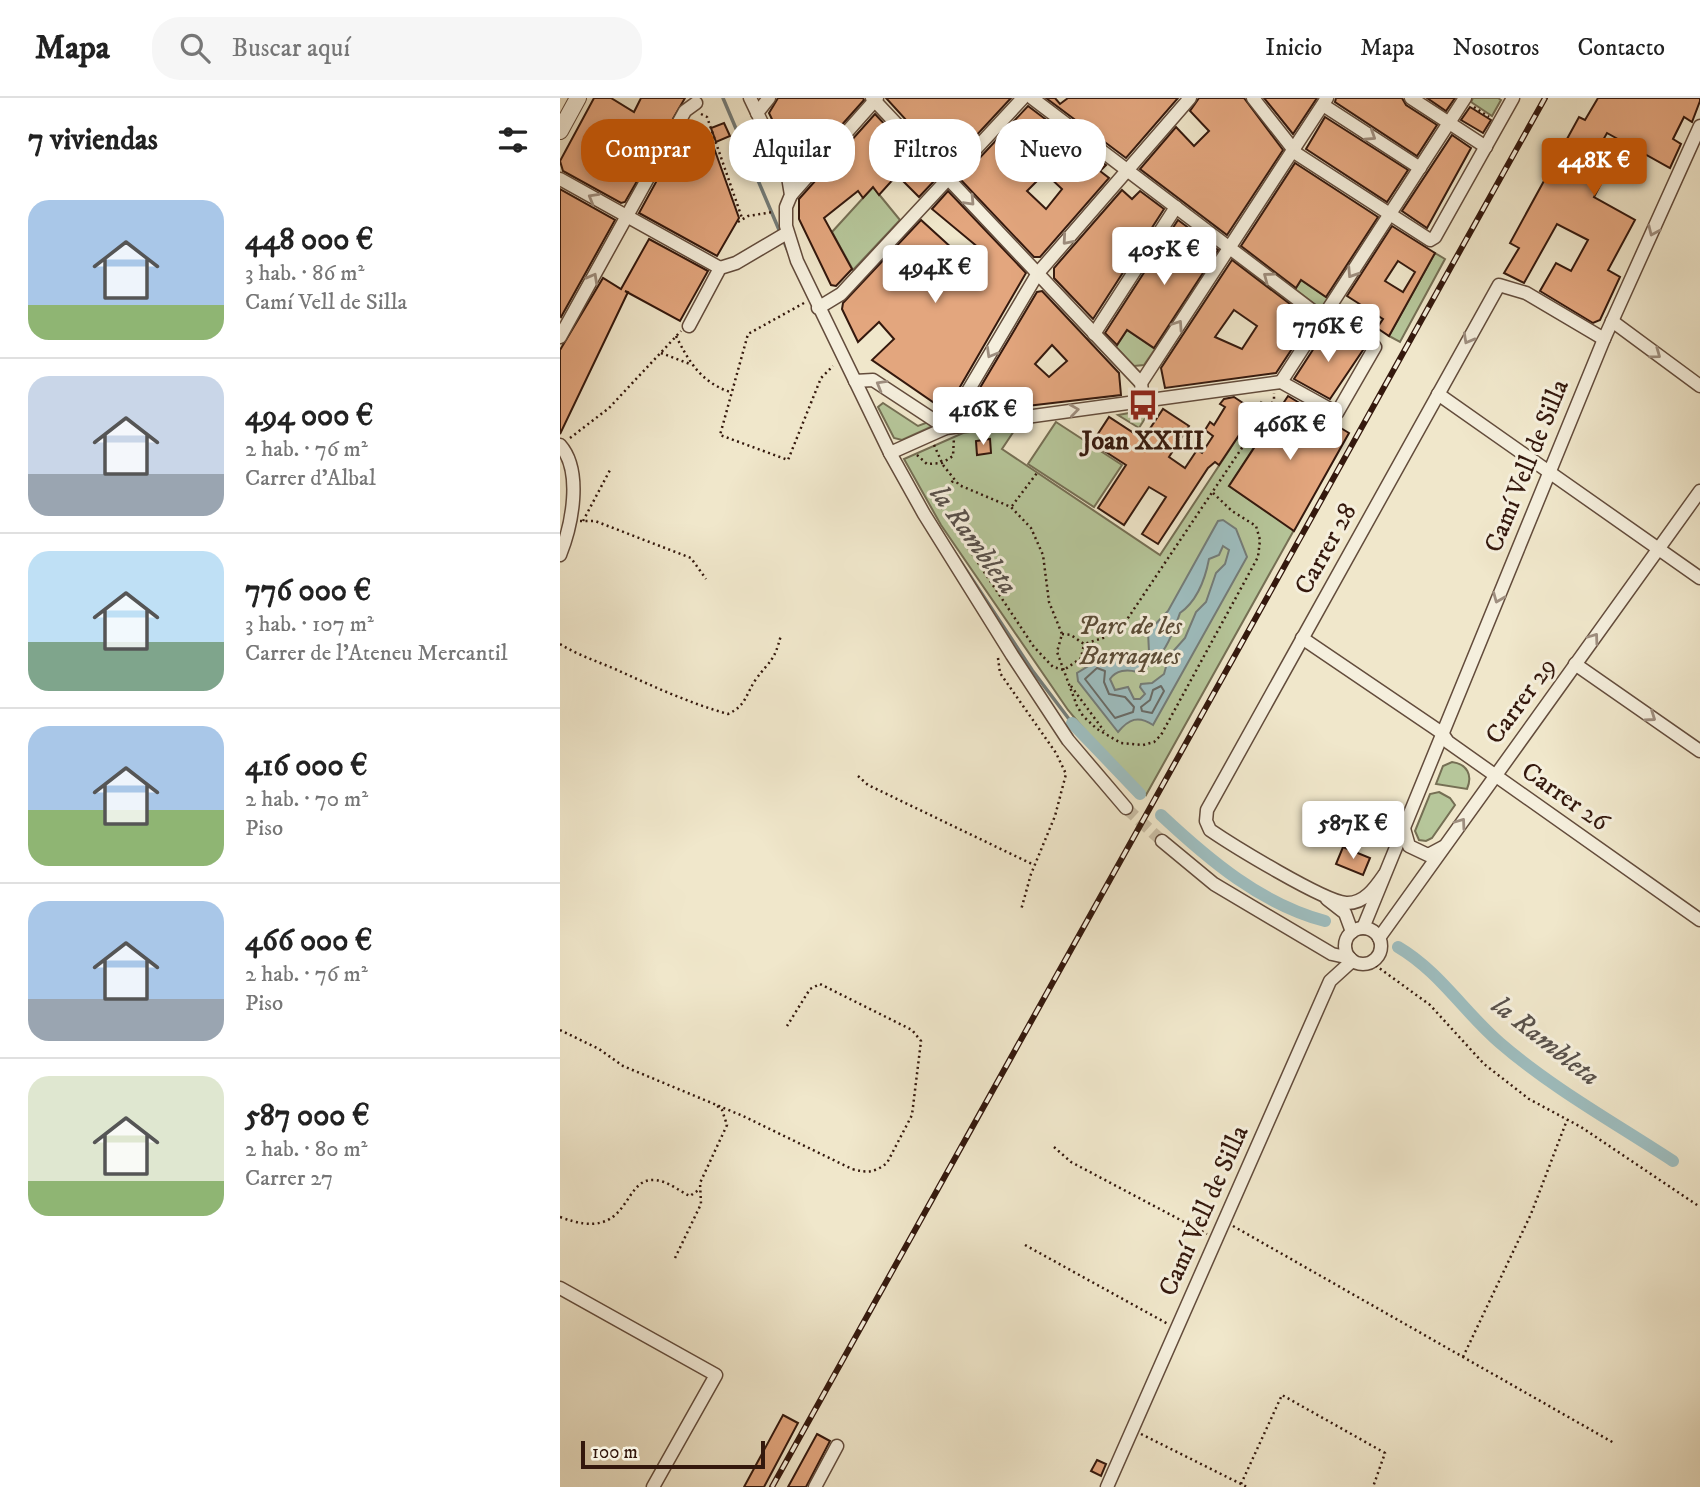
<!DOCTYPE html>
<html lang="es">
<head>
<meta charset="utf-8">
<style>
	body { margin:0; font-family:"IM FELL DW Pica",serif; background:#f6f6f6; color:#222; height:100vh; display:flex; flex-direction:column; font-size:26px; white-space:nowrap }
	* { box-sizing:border-box; margin:0 }
	p { font-size:23px; color:#767676 }
	.icon { flex:none; width:38px; height:38px; fill:none; stroke:currentColor; stroke-width:2; stroke-linecap:round; stroke-linejoin:round }
	.map { position:relative; flex:1; overflow:hidden }
	.side { display:flex; flex-direction:column; background:#fff; width:560px }
	.side>* { flex:none }
	.top-card { position:absolute; left:21px; top:21px; width:665px; height:63px; display:flex; gap:14px }
	.scale { position:absolute; left:21px; bottom:18px; width:184px; box-sizing:border-box; padding-left:7px; border:4px solid #34180d; border-top:0; font-size:19px; line-height:24px; white-space:nowrap; color:#34180d; -webkit-text-stroke:5px #f5efdd; paint-order:stroke }
	.price { position:absolute; translate:-50% -60px; padding:0 16px; border-radius:7px; background:#fff; color:#222; font-size:23px; line-height:46px; filter:drop-shadow(0 2px 4px #0008) }
	.price::after { content:''; position:absolute; left:50%; top:42px; width:21px; height:16px; margin-left:-10px; background:inherit; clip-path:polygon(0 0,100% 0,50% 100%) }
	.price.active { background:#b45309; color:#fff }
	ul { padding:0; list-style:none }
	li { display:flex; align-items:center; gap:21px; height:175px; padding:0 28px }
	li+li { border-top:2px solid #e0e0e0 }
	li span { display:grid; place-items:center; flex:none; width:196px; height:140px; border-radius:21px; color:#555 }
	li>.icon { margin-inline-start:auto }
	span .icon { width:84px; height:84px; fill:#fffc; stroke-width:1 }
	li b { font-size:30px }
	h2 { display:flex; justify-content:space-between; align-items:center; height:84px; padding:0 28px; font-size:30px }
	.pill { padding:0 24px; border-radius:28px; background:#fff; box-shadow:0 4px 10px #0003; font-size:24px; line-height:63px }
	.pill.active { background:#b45309; color:#fff }
	header { display:flex; align-items:center; gap:42px; box-sizing:border-box; height:98px; padding:0 35px; background:#fff; border-bottom:2px solid #e0e0e0 }
	header strong { font-size:33px }
	nav { display:flex; gap:38px; margin-inline-start:auto; font-size:24px }
	.search { width:490px; height:63px; background:#f6f6f6; display:flex; align-items:center; gap:18px; box-sizing:border-box; padding:0 24px; border-radius:28px; color:#767676; font-size:26px }
	main { display:flex; flex:1; min-height:0 }
	.map>svg:first-child { display:block }
</style>
</head>
<body>
<header>
<strong>Mapa</strong>
<div class="search"><svg class="icon" aria-label="search" viewBox="0 0 24 24"><circle cx="10" cy="10" r="6"/><path d="M15 15l6 6"/></svg>Buscar aquí</div>
<nav><a>Inicio</a><a>Mapa</a><a>Nosotros</a><a>Contacto</a></nav>
</header>
<main>
<section class="side">
<h2>7 viviendas<svg class="icon" aria-label="filters" viewBox="0 0 24 24"><path d="M4 7h16M4 17h16"/><circle cx="9" cy="7" r="2"/><circle cx="15" cy="17" r="2"/></svg></h2>
<ul>
<li><span style="background:linear-gradient(#a9c7e8 75%,#8fb573 0)"><svg class="icon" aria-label="home" viewBox="0 0 24 24"><path d="M3 11l9-7 9 7M6 9v11h12V9"/></svg></span><div><b>448 000 €</b><p>3 hab. · 86 m²</p><p>Camí Vell de Silla</p></div></li>
<li><span style="background:linear-gradient(#c9d6e8 70%,#9aa5b1 0)"><svg class="icon" aria-label="home" viewBox="0 0 24 24"><path d="M3 11l9-7 9 7M6 9v11h12V9"/></svg></span><div><b>494 000 €</b><p>2 hab. · 76 m²</p><p>Carrer d'Albal</p></div></li>
<li><span style="background:linear-gradient(#bfe0f5 65%,#7fa58c 0)"><svg class="icon" aria-label="home" viewBox="0 0 24 24"><path d="M3 11l9-7 9 7M6 9v11h12V9"/></svg></span><div><b>776 000 €</b><p>3 hab. · 107 m²</p><p>Carrer de l'Ateneu Mercantil</p></div></li>
<li><span style="background:linear-gradient(#a9c7e8 60%,#8fb573 0)"><svg class="icon" aria-label="home" viewBox="0 0 24 24"><path d="M3 11l9-7 9 7M6 9v11h12V9"/></svg></span><div><b>416 000 €</b><p>2 hab. · 70 m²</p><p>Piso</p></div></li>
<li><span style="background:linear-gradient(#a9c7e8 70%,#9aa5b1 0)"><svg class="icon" aria-label="home" viewBox="0 0 24 24"><path d="M3 11l9-7 9 7M6 9v11h12V9"/></svg></span><div><b>466 000 €</b><p>2 hab. · 76 m²</p><p>Piso</p></div></li>
<li><span style="background:linear-gradient(#dfe7d0 75%,#8fb573 0)"><svg class="icon" aria-label="home" viewBox="0 0 24 24"><path d="M3 11l9-7 9 7M6 9v11h12V9"/></svg></span><div><b>587 000 €</b><p>2 hab. · 80 m²</p><p>Carrer 27</p></div></li>
</ul>
</section>
<div class="map">
<svg width="1140" height="1389" viewBox="0 0 1140 1389">
	<rect width="100%" height="100%" fill="#f0e7cb"/>
	<filter id="stains"><feTurbulence type="fractalNoise" baseFrequency=".00286" numOctaves="4"/><feColorMatrix values="0 0 0 0 .2 0 0 0 0 .09 0 0 0 0 .02 0 0 0 .5 -.17"/></filter>
	<radialGradient id="worn" r=".72"><stop offset=".6" stop-color="#630" stop-opacity="0"/><stop offset="1" stop-color="#630" stop-opacity=".3"/></radialGradient>
	<g fill="#b6c69a" stroke="#756f54" stroke-width="2">
		<path d="M913,0H938L941,2L932,18L911,4Z"/>
		<path d="M313,89L340,122L293,172L272,134Z"/>
		<path d="M875,155L885,161L840,244L829,238Z"/>
		<path d="M741,182L768,200L761,211L735,191Z"/>
		<path d="M567,232L595,251L584,267L574,268L556,249Z"/>
		<path d="M701,304L717,314L669,388L734,432L586,697L538,648L508,612L381,427L344,361L403,335L458,327L442,351L600,457Z"/>
		<path d="M323,305L358,328L371,323L373,328L342,342L334,340L318,309Z"/>
		<path d="M591,311L579,330L558,317Z"/>
		<path d="M496,324L562,367L534,409L468,366Z"/>
		<path d="M892,664C907,666 913,677 907,691L876,686L883,668Z"/>
		<path d="M879,694L890,700L895,707L872,740L866,743L859,742L855,733L870,696Z"/>
	</g>
	<path fill="#9ebec0" stroke="#747c78" stroke-width="2" fill-rule="evenodd" d="M663,422L676,431L687,459L593,627C578,617 569,621 558,634L518,583L517,575L530,567L538,553L541,564L589,554L588,534L608,513L658,423ZM663,448L669,452L665,466L656,475L646,504L636,514L625,540L609,558L604,576L592,585L581,586L580,589L585,596L580,601H574L568,589L555,592L550,581C556,572 567,571 577,574C603,564 612,538 620,515C637,503 645,482 649,461L659,457Z"/>
	<g fill="none" stroke-linecap="round" stroke-linejoin="round">
		<g stroke="#696b66" stroke-width="2">
			<path d="M537,570L545,573L544,584L549,596L565,599L574,609L573,614L555,620L525,581Z"/>
			<path d="M601,588L604,593L592,615L582,613L581,609L590,602L593,592Z"/>
		</g>
		<g stroke="#747c78" stroke-width="3.5">
			<path d="M163,0L228,153"/>
			<path d="M391,449L472,572L512,625"/>
		</g>
		<g stroke="#9ebec0" stroke-width="12">
			<path d="M512,625L580,696"/>
			<path d="M601,717C649,762 701,806 765,823"/>
			<path d="M838,849C879,873 904,914 940,945C992,990 1055,1025 1113,1063"/>
		</g>
	</g>
	<g fill="#e3a67e" stroke="#34180d" stroke-width="2" fill-rule="evenodd">
		<path d="M34,0H51L74,14L81,0H125L65,104L61,105L3,73L0,63Z"/>
		<path d="M218,0H303L304,2L238,76L209,15Z"/>
		<path d="M326,0H451L388,68Z"/>
		<path d="M486,0H495L500,6L508,0H618L566,60Z"/>
		<path d="M639,0H684L723,52L667,137L580,71L616,29L634,48L649,33L630,13Z"/>
		<path d="M704,0H757L733,36Z"/>
		<path d="M776,0H842L846,7L877,27L857,58L775,4Z"/>
		<path d="M867,0H895L886,13Z"/>
		<path d="M1038,0H1140V3L1132,24L1124,19L1113,41L1121,46L1110,70L1047,35L1025,74L1042,84L1034,99L1075,122L1048,172L1060,179L1040,222L1033,225L980,193L996,165L1011,173L1028,142L997,126L964,185L944,175L959,150L950,145L1019,19L1025,22Z"/>
		<path d="M468,8L546,67L540,73L549,80L480,159H474L400,81ZM485,75L502,91L486,111L467,93Z"/>
		<path d="M910,9L931,22L923,35L901,22Z"/>
		<path d="M315,16L376,81L359,99L337,77L319,97L313,89L303,100L298,93L264,120L292,171L276,188L271,187L239,121V101Z"/>
		<path d="M765,19L848,72L827,104L746,51Z"/>
		<path d="M164,25L170,38L156,44L151,30Z"/>
		<path d="M892,37L911,50L867,130L842,113Z"/>
		<path d="M154,50L179,120L157,158L79,115L113,53L143,70Z"/>
		<path d="M735,65L818,119L766,199L741,182L736,190L681,148Z"/>
		<path d="M0,91L55,122L1,219L0,218Z"/>
		<path d="M562,92L572,101L580,93L604,111L533,221L494,180V170Z"/>
		<path d="M388,93L466,175L386,313L312,262L334,241L319,224L298,244L282,211L283,205L361,122L394,152L378,166L395,184L425,155L372,111Z"/>
		<path d="M618,122L658,152L594,250L567,232L557,247L545,235Z"/>
		<path d="M832,128L875,155L829,238L817,230L823,221L787,198ZM838,163L855,174L843,194L825,183Z"/>
		<path d="M89,141L148,173L120,223L65,193L68,194L0,336V252L43,180L61,191Z"/>
		<path d="M672,162L751,222L716,275L605,290L601,270ZM674,212L697,228L682,251L655,239Z"/>
		<path d="M482,193L559,275L561,297L425,313L411,305L477,194ZM492,247L507,263L489,279L475,266Z"/>
		<path d="M767,230L803,252L770,301L734,281Z"/>
		<path d="M728,298L789,335L734,433L669,388Z"/>
		<path d="M674,299L695,313L659,367L655,364L648,370L598,446L582,436L606,399L589,389L564,427L538,410L566,367L532,345L549,319L583,341L603,311L629,328L609,359L625,370L637,352L642,355L653,338L645,332L650,324L654,327L665,309L660,306L664,301Z"/>
		<path d="M430,341L431,355L417,357L416,343Z"/>
		<path d="M783,749L810,760L803,777L776,766Z"/>
		<path d="M223,1317L238,1325L204,1389H184Z"/>
		<path d="M257,1336L270,1343L246,1389H228Z"/>
		<path d="M537,1362L546,1366L541,1378L531,1373Z"/>
	</g>
	<g fill="none" stroke-linecap="round" stroke-linejoin="round">
		<path stroke="#cabea5" stroke-width="12" stroke-dasharray="12 6" stroke-linecap="butt" d="M566,710L602,743"/>
		<g stroke="#634c3c" stroke-width="15">
			<g id="minor">
				<path d="M190,0L228,79L231,97L226,109V128L237,163L330,355L364,416L452,557L508,642L566,710"/>
				<path d="M312,0L581,285L583,302"/>
				<path d="M472,0L762,220"/>
				<path d="M693,0L737,56L870,142L875,139L953,0"/>
				<path d="M851,0L926,49"/>
				<path d="M763,7L860,70"/>
				<path d="M197,15L209,0"/>
				<path d="M0,81L160,170"/>
				<path d="M231,97L317,0"/>
				<path d="M258,210L281,196L463,0"/>
				<path d="M1052,223L1140,288"/>
				<path d="M129,228L160,170L176,165L227,135"/>
				<path d="M534,236L616,109"/>
				<path d="M0,239L125,13L136,5"/>
				<path d="M295,283L313,282L386,330L478,175L630,0"/>
				<path d="M721,284L905,0"/>
				<path d="M581,285L767,0"/>
				<path d="M878,296L1140,480"/>
				<path d="M0,347C23,373 12,427 0,457"/>
				<path d="M330,355L386,330L721,284L777,315L815,249L812,245L766,215"/>
				<path d="M742,540L882,635L888,644L1140,822"/>
				<path d="M1015,566L1140,653"/>
				<path d="M843,727L849,748L868,757L883,749"/>
				<path d="M602,743L654,786L772,856L790,860"/>
				<path d="M824,777C815,790 804,806 786,805C763,803 672,747 650,732L646,723L647,712L939,187L966,195L1044,241"/>
				<path d="M767,801L785,815L792,834"/>
				<path d="M803,830L1044,241L1140,28"/>
				<circle cx="803" cy="848" r="18"/>
				<path d="M819,840L1140,393"/>
				<path d="M0,1190L156,1277L93,1389"/>
				<path d="M255,1389L277,1348"/>
				<path d="M547,1389L770,883L792,863"/>
			</g>
		</g>
		<g stroke="#634c3c" stroke-width="18">
			<path id="tertiary" d="M0,33L18,0"/>
		</g>
		<g stroke="#34180d" stroke-width="2.5" stroke-dasharray="2 3.5" stroke-linecap="butt">
			<path d="M914,9L929,19"/>
			<path d="M141,16L147,19L182,120"/>
			<path d="M178,124L188,118L213,114"/>
			<path d="M244,205L188,236L160,337L228,362L261,280L273,268"/>
			<path d="M116,238C129,264 141,284 170,294"/>
			<path d="M101,255L130,266"/>
			<path d="M10,340L49,310L121,233"/>
			<path d="M374,347L383,367L399,387L451,409L471,430L483,457L489,504L502,536L497,554L517,608L523,618L537,631L561,645L583,647L594,644L601,637L698,459L700,442L696,428L672,413L652,394"/>
			<path d="M357,357L367,366L382,365L393,358L394,340"/>
			<path d="M393,383L379,397V406L474,549L493,569L504,572L521,560L524,546"/>
			<path d="M452,408L477,375"/>
			<path d="M20,423H35L131,460L146,481"/>
			<path d="M23,423L50,372"/>
			<path d="M502,536L511,537L524,546L546,539L564,526L714,302V295"/>
			<path d="M0,546C18,557 36,563 55,571C92,588 129,605 168,616C186,608 186,596 196,581C211,561 214,564 221,537"/>
			<path d="M438,560L440,575L496,655L506,676L495,718L471,776L461,812"/>
			<path d="M511,588L544,633"/>
			<path d="M298,678L308,687L474,767"/>
			<path d="M811,864L870,907L924,966L969,1001L1021,1029L1140,1109"/>
			<path d="M0,932L39,951L63,968L183,1018L292,1071C307,1075 314,1075 327,1065L352,1017L361,943L352,932L260,886L250,891L227,928"/>
			<path d="M494,1049L511,1064L647,1136"/>
			<path d="M0,1119C73,1147 60,1079 95,1082C108,1083 119,1093 130,1098L140,1091"/>
			<path d="M673,1128L1054,1345"/>
			<path d="M465,1147L608,1226"/>
			<path d="M115,1160L141,1106L140,1085L167,1027L162,1012L156,1007"/>
			<path d="M903,1259L971,1116L1007,1022"/>
			<path d="M581,1336L687,1389"/>
			<path d="M681,1386L722,1297L825,1355L813,1389"/>
		</g>
		<use href="#minor" stroke="#f5efdd" stroke-width="12"/>
		<use href="#tertiary" stroke="#f5efdd" stroke-width="16"/>
		<g stroke="#34180d" stroke-width="6">
			<path id="rail" d="M212,1389L985,0"/>
		</g>
		<use href="#rail" stroke="#f5efdd" stroke-width="3.5" stroke-dasharray="10" stroke-linecap="butt"/>
	</g>
	<defs><path id="oneway-chevron" d="M-2-3.5L2.5 0L-2 3.5" fill="none" stroke-width="1.6" stroke-linecap="round" stroke-linejoin="round" transform="scale(1.75)"/></defs>
	<g stroke="#9e8e7f">
		<use href="#oneway-chevron" transform="translate(811 38) rotate(33)"/>
		<use href="#oneway-chevron" transform="translate(33 100) rotate(-150)"/>
		<use href="#oneway-chevron" transform="translate(410 103) rotate(47)"/>
		<use href="#oneway-chevron" transform="translate(1093 133) rotate(114)"/>
		<use href="#oneway-chevron" transform="translate(507 142) rotate(131)"/>
		<use href="#oneway-chevron" transform="translate(792 175) rotate(123)"/>
		<use href="#oneway-chevron" transform="translate(708 179) rotate(-143)"/>
		<use href="#oneway-chevron" transform="translate(33 180) rotate(-61)"/>
		<use href="#oneway-chevron" transform="translate(618 227) rotate(-56)"/>
		<use href="#oneway-chevron" transform="translate(908 241) rotate(119)"/>
		<use href="#oneway-chevron" transform="translate(431 255) rotate(120)"/>
		<use href="#oneway-chevron" transform="translate(1096 256) rotate(36)"/>
		<use href="#oneway-chevron" transform="translate(321 287) rotate(-150)"/>
		<use href="#oneway-chevron" transform="translate(514 312) rotate(-8)"/>
		<use href="#oneway-chevron" transform="translate(938 500) rotate(112)"/>
		<use href="#oneway-chevron" transform="translate(1034 540) rotate(-54)"/>
		<use href="#oneway-chevron" transform="translate(1091 619) rotate(35)"/>
		<use href="#oneway-chevron" transform="translate(901 725) rotate(-54)"/>
	</g>
	<defs>
		<g id="bus-bare" transform="scale(2.415)"><path d="M-5-6H5V4H4V6H2V4H-2V6H-4V4H-5ZM-3.5-4V0h7V-4ZM-3.5 1.2v1.5H-2V1.2ZM2 1.2v1.5H3.5V1.2Z" fill="#8f2418" stroke="#f5efdd" stroke-width="2.5" paint-order="stroke"/></g>
	</defs>
	<g fill-rule="evenodd">
		<use href="#bus-bare" x="583" y="307"/>
	</g>
	<g text-anchor="middle" dominant-baseline="central" stroke-width="6" stroke-linejoin="round" paint-order="stroke">
		<g font-size="26" font-weight="bold" fill="#34180d" stroke="#f5efdd">
			<text x="583" y="343">Joan XXIII</text>
		</g>
		<g font-size="26" fill="#34180d" stroke="#f5efdd">
			<text transform="translate(967 368) rotate(-68)">Camí Vell de Silla</text>
			<text transform="translate(766 451) rotate(-61)">Carrer 28</text>
			<text transform="translate(961 603) rotate(-54)">Carrer 29</text>
			<text transform="translate(1005 699) rotate(35)">Carrer 26</text>
			<text transform="translate(644 1113) rotate(-66)">Camí Vell de Silla</text>
		</g>
		<g font-size="26" font-style="italic" fill="#5b4c37" stroke="#f5efdd">
			<text x="570" y="528">Parc de les<tspan x="570" dy="30">Barraques</tspan></text>
		</g>
		<g font-size="28" font-style="italic" fill="#59524c" stroke="#f5efdd">
			<text transform="translate(414 442) rotate(54)">la Rambleta</text>
			<text transform="translate(986 943) rotate(38)">la Rambleta</text>
		</g>
	</g>
	<rect width="100%" height="100%" filter="url(#stains)"/>
	<rect width="100%" height="100%" fill="url(#worn)"/>
</svg>
<div class="scale">100 m</div>
<b class="price active" style="left:1034px;top:100px">448K €</b>
<b class="price" style="left:604px;top:189px">405K €</b>
<b class="price" style="left:375px;top:207px">494K €</b>
<b class="price" style="left:768px;top:266px">776K €</b>
<b class="price" style="left:423px;top:349px">416K €</b>
<b class="price" style="left:730px;top:364px">466K €</b>
<b class="price" style="left:793px;top:763px">587K €</b>
<div class="top-card">
<a class="pill active">Comprar</a>
<a class="pill">Alquilar</a>
<a class="pill">Filtros</a>
<a class="pill">Nuevo</a>
</div>
</div>
</main>
</body>
</html>
